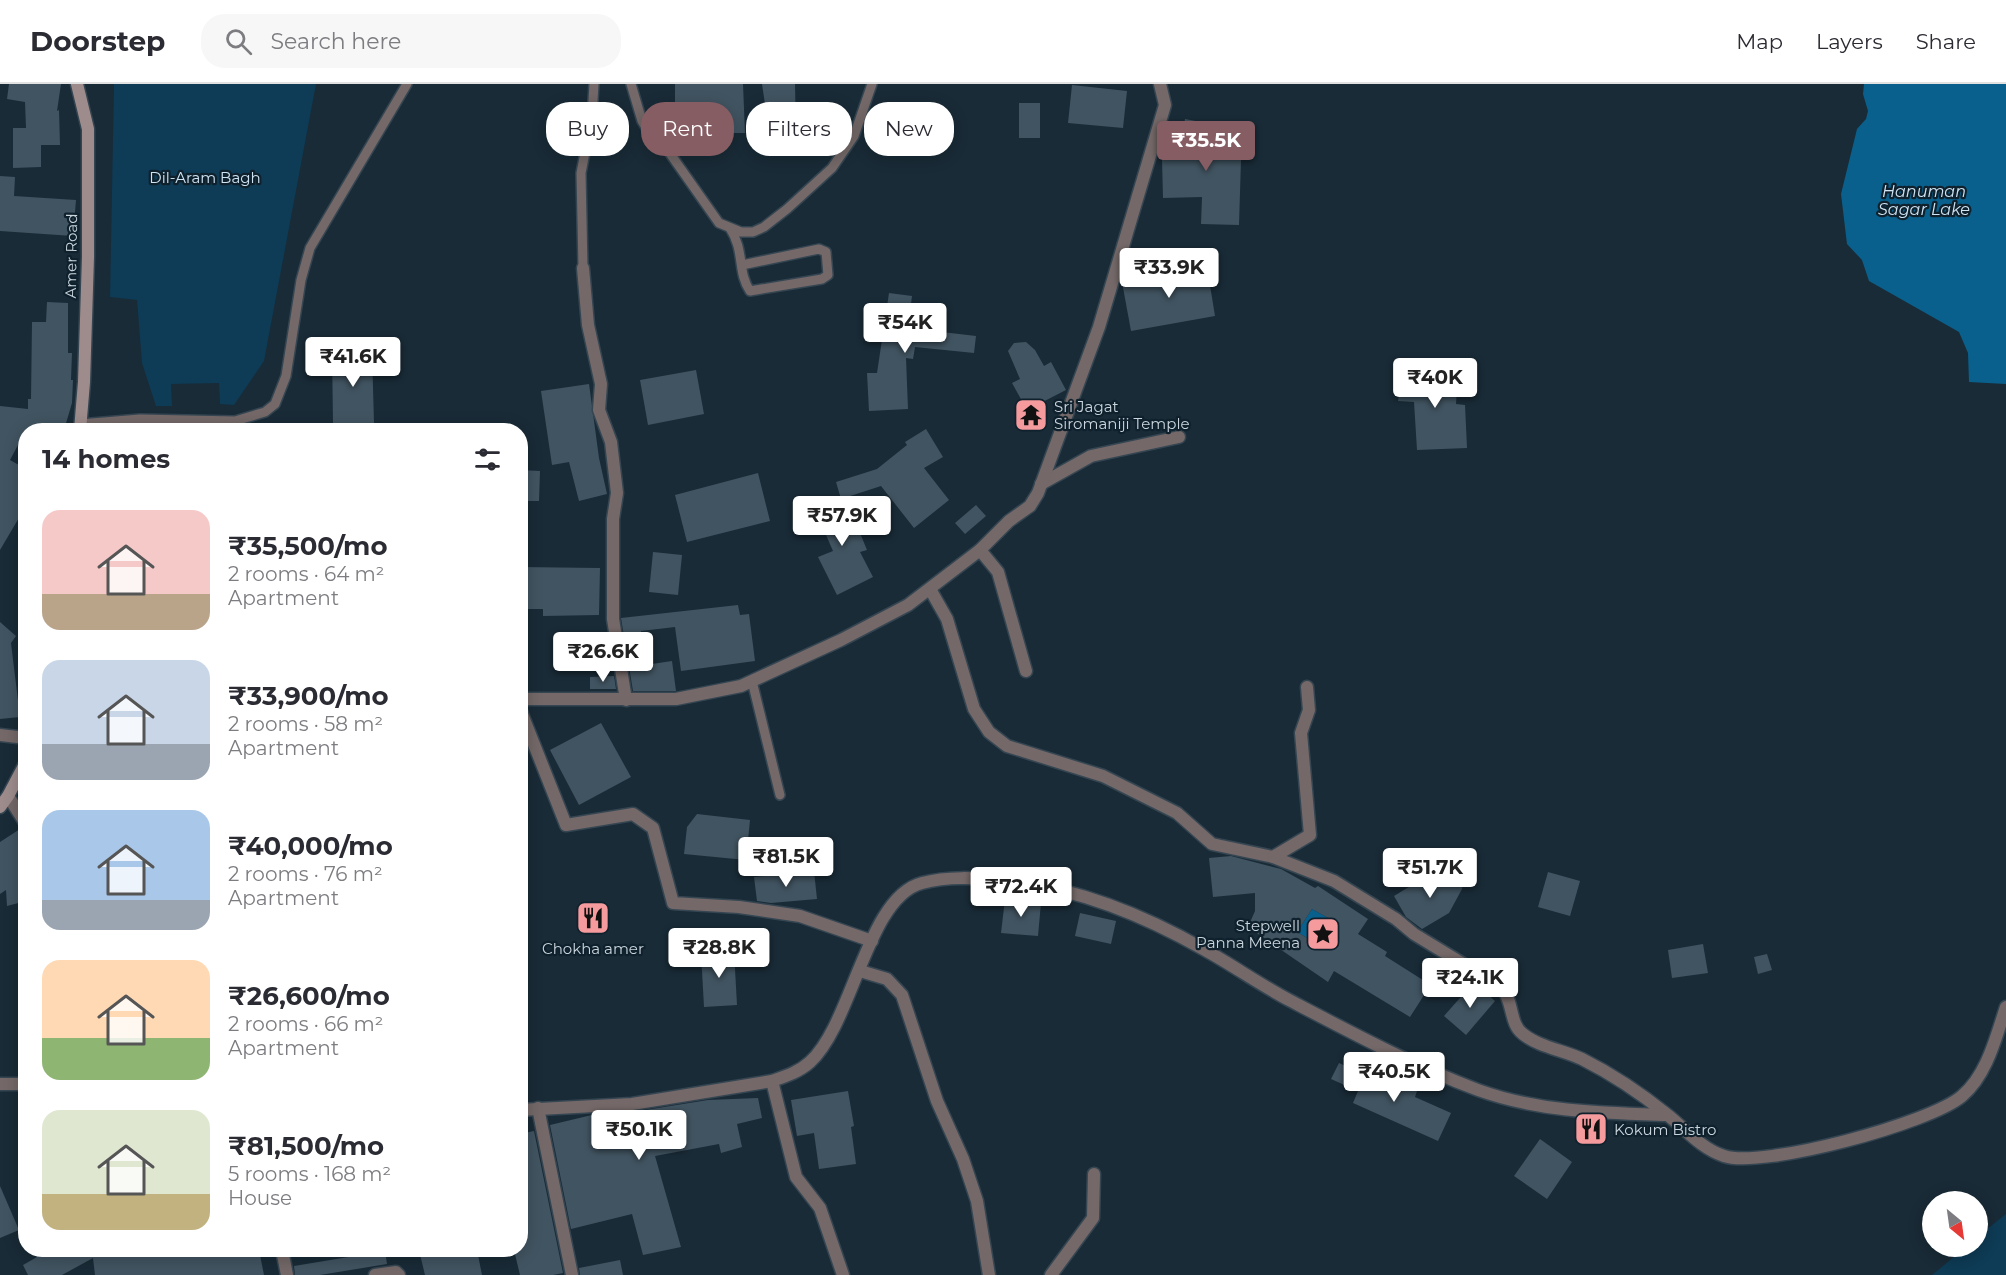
<!DOCTYPE html>
<html lang="en">
<head>
<meta charset="utf-8">
<style>
	body { margin:0; font-family:Montserrat,sans-serif; background:#f7f7f7; color:#2b2b33; height:100vh; display:flex; flex-direction:column; font-size:22px; white-space:nowrap }
	* { box-sizing:border-box; margin:0 }
	p { font-size:20px; color:#7c7c81 }
	.icon { flex:none; width:33px; height:33px; fill:none; stroke:currentColor; stroke-width:2; stroke-linecap:round; stroke-linejoin:round }
	.map { position:relative; flex:1; overflow:hidden }
	.drawer { position:absolute; left:18px; top:339px; width:510px; height:834px; display:flex; flex-direction:column; background:#fff; border-radius:24px; box-shadow:0 3px 15px #0003 }
	.drawer>* { flex:none }
	.hud { position:absolute; left:546px; top:18px; width:570px; height:54px; display:flex; gap:12px }
	.needle { width:39px; rotate:151deg }
	.tools { position:absolute; left:1922px; top:1107px; display:grid; gap:12px }
	.tools a { display:grid; place-items:center; width:66px; height:66px; border-radius:50%; background:#fff; box-shadow:0 3px 15px #0003; font-size:30px }
	.price { position:absolute; translate:-50% -51px; padding:0 14px; border-radius:6px; background:#fff; color:#222; font-size:20px; line-height:39px; filter:drop-shadow(0 2px 3px #0008) }
	.price::after { content:''; position:absolute; left:50%; top:36px; width:18px; height:14px; margin-left:-9px; background:inherit; clip-path:polygon(0 0,100% 0,50% 100%) }
	.price.active { background:#865d63; color:#fff }
	ul { padding:0; list-style:none }
	li { display:flex; align-items:center; gap:18px; height:150px; padding:0 24px }
	li span { display:grid; place-items:center; flex:none; width:168px; height:120px; border-radius:18px; color:#555 }
	li>.icon { margin-inline-start:auto }
	span .icon { width:72px; height:72px; fill:#fffc; stroke-width:1 }
	li b { font-size:26px }
	h2 { display:flex; justify-content:space-between; align-items:center; height:72px; padding:0 24px; font-size:26px }
	.chip { padding:0 21px; border-radius:24px; background:#fff; box-shadow:0 3px 15px #0003; font-size:21px; line-height:54px }
	.chip.active { background:#865d63; color:#fff }
	header { display:flex; align-items:center; gap:36px; box-sizing:border-box; height:84px; padding:0 30px; background:#fff; border-bottom:2px solid #e1e1e2 }
	header strong { font-size:28px }
	nav { display:flex; gap:33px; margin-inline-start:auto; font-size:21px }
	.search { width:420px; height:54px; background:#f7f7f7; display:flex; align-items:center; gap:15px; box-sizing:border-box; padding:0 21px; border-radius:24px; color:#7c7c81; font-size:22px }
	.map>svg:first-child { display:block }
</style>
</head>
<body>
<header>
<strong>Doorstep</strong>
<div class="search"><svg class="icon" aria-label="search" viewBox="0 0 24 24"><circle cx="10" cy="10" r="6"/><path d="M15 15l6 6"/></svg>Search here</div>
<nav><a>Map</a><a>Layers</a><a>Share</a></nav>
</header>
<div class="map">
<svg width="2006" height="1191" viewBox="0 0 2006 1191">
	<rect width="100%" height="100%" fill="#192b37"/>
	<g fill="#0e3b55">
		<path d="M114,0H316L264,277L234,321L220,320L219,299L171,300L172,322H156L142,279L137,216L110,213Z"/>
		<path d="M2006,1130V1191H1932L1966,1163L1977,1162V1153Z"/>
	</g>
	<g fill="#0a608c">
		<path d="M1864,0H2006V300L1969,298L1968,269L1959,248L1869,197L1862,176L1847,160L1841,110L1857,45L1866,35L1868,27L1863,10Z"/>
		<path d="M1312,825L1339,840L1324,864L1297,848Z"/>
	</g>
	<g fill="#415461" fill-rule="evenodd">
		<path d="M9,0H61L57,27L59,26L60,61H41V83L13,84V44H26L25,18L7,15Z"/>
		<path d="M675,0H743L745,49H675Z"/>
		<path d="M762,0H795L796,49L769,47Z"/>
		<path d="M1072,1L1127,7L1123,44L1068,39Z"/>
		<rect x="1019" y="19" width="21" height="35"/>
		<path d="M1185,35L1238,45L1232,76H1241L1239,141L1201,140L1202,113L1163,114L1162,75H1177Z"/>
		<path d="M0,92L15,93L14,112L76,116L73,152L0,147Z"/>
		<path d="M1207,183L1215,232L1131,247L1122,198Z"/>
		<path d="M889,209L912,212L908,244L976,252L974,269L915,263L913,275L906,274L908,325L869,327L867,289H877Z"/>
		<path d="M47,218L68,219V269H72L71,296H73L72,319L64,346H26L10,376L26,385V422L0,466V322L28,325V315H31L32,238H46Z"/>
		<path d="M1026,258L1035,266L1044,282L1051,278L1066,306L1027,326L1012,299L1020,295L1008,267L1014,259Z"/>
		<path d="M332,268H372L374,339H333Z"/>
		<path d="M1404,283L1458,291L1456,320L1465,321L1467,364L1417,366L1414,318L1398,317Z"/>
		<path d="M696,286L704,330L648,341L640,296Z"/>
		<path d="M589,300L599,374L607,410L579,417L569,378L552,381L541,307Z"/>
		<path d="M926,345L943,373L924,384L949,416L914,444L881,402L841,415L836,398L877,385L907,361L905,358Z"/>
		<path d="M520,386L540,387L539,417H520Z"/>
		<path d="M758,389L770,437L687,458L675,411Z"/>
		<path d="M846,415L867,466L860,468L873,493L837,511L818,473L833,467L823,444L816,446L809,429Z"/>
		<path d="M976,421L986,432L965,450L955,439Z"/>
		<path d="M653,468L682,471L678,511L649,508Z"/>
		<path d="M520,483L600,484L599,531L543,532V525H520Z"/>
		<path d="M738,521L740,531L749,530L755,577L681,587L675,543L641,547L645,581L672,577L676,607H633L621,534Z"/>
		<path d="M0,538L16,552L11,559L20,633L0,635Z"/>
		<path d="M614,592L616,605H590V593Z"/>
		<path d="M601,639L631,693L579,721L550,666Z"/>
		<path d="M697,730L750,736L746,776L684,770L687,743Z"/>
		<path d="M20,745L26,748V817L7,822L6,806L0,810V758Z"/>
		<path d="M1231,772L1281,785L1315,804L1318,802L1368,835L1358,850L1387,868L1385,872L1426,898L1422,905L1426,908L1410,933L1334,887L1328,898L1248,843L1255,827V809L1213,813L1209,774ZM1312,825L1339,840L1324,864L1297,848Z"/>
		<path d="M814,787L817,815L771,819L757,817L754,793Z"/>
		<path d="M1548,788L1580,797L1570,832L1538,823Z"/>
		<path d="M1447,789L1464,793L1462,805L1449,829L1422,845L1406,833L1394,812L1417,798Z"/>
		<path d="M1005,815L1041,819L1038,852L1001,849Z"/>
		<path d="M1080,829L1116,837L1111,860L1075,852Z"/>
		<path d="M1703,860L1708,889L1672,894L1668,866Z"/>
		<path d="M734,867L737,921L704,923L701,869Z"/>
		<path d="M1767,870L1772,886L1758,890L1754,873Z"/>
		<path d="M1474,898L1495,917L1466,951L1444,932Z"/>
		<path d="M1339,979L1389,1002L1392,996L1417,1007L1415,1013L1451,1029L1438,1057L1353,1019L1358,1007L1331,995Z"/>
		<path d="M848,1007L854,1042L851,1043L856,1080L819,1085L814,1049L797,1052L791,1016Z"/>
		<path d="M758,1014L762,1034L737,1040L742,1063L721,1069L719,1060L655,1072L681,1163L643,1171L632,1130L571,1145L550,1041L596,1030L633,1028L708,1016Z"/>
		<path d="M534,1047L563,1189L553,1191H520L514,1166H520V1050Z"/>
		<path d="M1540,1055L1572,1078L1547,1115L1514,1092Z"/>
		<path d="M0,1102L19,1146L0,1154Z"/>
		<path d="M34,1166H259L264,1191H95L93,1174L62,1191H28L23,1181L37,1173Z"/>
		<path d="M419,1166H477L482,1191H425Z"/>
		<path d="M385,1167L387,1180L320,1191H295L294,1182Z"/>
		<path d="M620,1176L623,1191H580L579,1184Z"/>
	</g>
	<g fill="none" stroke-linecap="round" stroke-linejoin="round">
		<g stroke="#354652" stroke-width="12">
			<g id="lane">
				<path d="M631,0L642,37L648,47L669,68L719,139L741,148H753L764,143L787,125L832,84L854,52L872,0"/>
				<path d="M730,144C745,167 737,188 750,207L822,195L828,191L826,168L819,165L742,181"/>
				<path d="M583,184L581,89L592,33L594,0"/>
				<path d="M80,340L140,335L235,337L265,328L275,320L286,292L301,196L310,164L407,0"/>
				<path d="M752,597L780,711"/>
			</g>
		</g>
		<g stroke="#354652" stroke-width="15">
			<g id="street">
				<path d="M583,184L588,241L601,300L599,326L611,358L617,409L613,435V535L626,616"/>
				<path d="M1041,400L1091,372L1179,353"/>
				<path d="M980,466L998,488L1026,587"/>
				<path d="M930,505L947,535L974,625L989,648L1007,662L1103,692L1177,729L1212,760L1273,773L1334,797L1396,835L1414,850L1501,903C1514,917 1509,940 1523,950C1539,963 1563,966 1582,975C1612,990 1643,1011 1669,1032C1686,1046 1702,1065 1724,1072C1762,1085 1931,1039 1962,1012C1987,991 1996,953 2006,923"/>
				<path d="M520,615H676L741,602L841,556L908,521L980,466L1009,437L1030,422L1038,409L1099,243L1165,21L1160,0"/>
				<path d="M520,625L566,741L633,730L653,744L673,819L739,823L800,832L872,857"/>
				<path d="M0,651L26,654"/>
				<path d="M8,712L26,740"/>
				<path d="M1273,773L1310,751L1301,649L1309,626L1307,603"/>
				<path d="M860,887L887,895L902,911L937,1017L963,1075L977,1117L989,1191"/>
				<path d="M772,997L796,1093L820,1124L843,1191"/>
				<path d="M0,1000H26"/>
				<path d="M538,1024L572,1191"/>
				<path d="M520,1026L632,1020L772,997C786,992 799,988 810,978C853,939 867,813 922,799C948,792 976,794 1002,796C1075,803 1142,830 1205,866C1234,882 1262,902 1291,917C1352,949 1414,982 1478,1006C1539,1028 1602,1029 1666,1031"/>
				<path d="M282,1166L287,1191"/>
				<path d="M375,1191L396,1188L399,1191"/>
				<path d="M1051,1191L1093,1134L1094,1090"/>
			</g>
		</g>
		<g stroke="#354652" stroke-width="15">
			<g id="secondary">
				<path d="M77,0L88,45V173L84,298L80,346"/>
				<path d="M0,723L8,712L26,678"/>
			</g>
		</g>
		<use href="#lane" stroke="#746868" stroke-width="9"/>
		<use href="#street" stroke="#746868" stroke-width="12"/>
		<use href="#secondary" stroke="#9e8c8c" stroke-width="12"/>
	</g>
	<defs>
		<g id="temple-square" transform="scale(1.725)"><rect x="-9" y="-9" width="18" height="18" rx="4" fill="#f59b9e" stroke="#0f212d"/><path d="M0-6L5-2H3V0L6.5 2.5H4V6H1.5V3h-3V6H-4V2.5H-6.5L-3 0V-2H-5Z" fill="#111"/></g>
		<g id="restaurant-square" transform="scale(1.725)"><rect x="-9" y="-9" width="18" height="18" rx="4" fill="#f59b9e" stroke="#0f212d"/><path d="M-5-6h1v4h1v-4h1v4h1v-4h1v5L-1.5 .5V6h-2V.5L-5-1ZM5-6V6H3V1.5H1.5Q1.5-4 5-6Z" fill="#111"/></g>
		<g id="sight-square" transform="scale(1.725)"><rect x="-9" y="-9" width="18" height="18" rx="4" fill="#f59b9e" stroke="#0f212d"/><path d="M0-6L1.8-2.2L6-1.7L2.9 1.2L3.7 5.4L0 3.3L-3.7 5.4L-2.9 1.2L-6-1.7L-1.8-2.2Z" fill="#111"/></g>
	</defs>
	<g fill-rule="evenodd">
		<use href="#temple-square" x="1031" y="331"/>
		<use href="#restaurant-square" x="593" y="834"/>
		<use href="#sight-square" x="1323" y="850"/>
		<use href="#restaurant-square" x="1591" y="1045"/>
	</g>
	<g text-anchor="middle" dominant-baseline="central" stroke-width="4.5" stroke-linejoin="round" paint-order="stroke">
		<g font-size="15" fill="#cee4f4" stroke="#0f212d">
			<text x="205" y="93">Dil-Aram Bagh</text>
		</g>
		<g font-size="15" fill="#cad5dd" stroke="#0f212d">
			<text transform="translate(71 172) rotate(-89)">Amer Road</text>
		</g>
		<g font-size="15" fill="#cad5dd" stroke="#0f212d" text-anchor="start">
			<text x="1054" y="322">Sri Jagat<tspan x="1054" dy="17">Siromaniji Temple</tspan></text>
			<text x="1300" y="841" text-anchor="end">Stepwell<tspan x="1300" dy="17">Panna Meena</tspan></text>
			<text x="593" y="864" text-anchor="middle">Chokha amer</text>
			<text x="1614" y="1045">Kokum Bistro</text>
		</g>
		<g font-size="16" font-style="italic" fill="#d0e5f5" stroke="#0f212d">
			<text x="1924" y="107">Hanuman<tspan x="1924" dy="18">Sagar Lake</tspan></text>
		</g>
	</g>
</svg>
<div class="tools">
<a><svg class="needle" viewBox="-14 -14 28 28"><path d="M0-13l5 13h-10z" fill="#e53935"/><path d="M0 13l5-13h-10z" fill="#7c7c81"/></svg></a>
</div>
<b class="price active" style="left:1206px;top:88px">₹35.5K</b>
<b class="price" style="left:1169px;top:215px">₹33.9K</b>
<b class="price" style="left:905px;top:270px">₹54K</b>
<b class="price" style="left:353px;top:304px">₹41.6K</b>
<b class="price" style="left:1435px;top:325px">₹40K</b>
<b class="price" style="left:842px;top:463px">₹57.9K</b>
<b class="price" style="left:603px;top:599px">₹26.6K</b>
<b class="price" style="left:786px;top:804px">₹81.5K</b>
<b class="price" style="left:1430px;top:815px">₹51.7K</b>
<b class="price" style="left:1021px;top:834px">₹72.4K</b>
<b class="price" style="left:719px;top:895px">₹28.8K</b>
<b class="price" style="left:1470px;top:925px">₹24.1K</b>
<b class="price" style="left:1394px;top:1019px">₹40.5K</b>
<b class="price" style="left:639px;top:1077px">₹50.1K</b>
<div class="hud">
<a class="chip">Buy</a>
<a class="chip active">Rent</a>
<a class="chip">Filters</a>
<a class="chip">New</a>
</div>
<section class="drawer">
<h2>14 homes<svg class="icon" aria-label="filters" viewBox="0 0 24 24"><path d="M4 7h16M4 17h16"/><circle cx="9" cy="7" r="2"/><circle cx="15" cy="17" r="2"/></svg></h2>
<ul>
<li><span style="background:linear-gradient(#f6c9c9 70%,#b9a48a 0)"><svg class="icon" aria-label="home" viewBox="0 0 24 24"><path d="M3 11l9-7 9 7M6 9v11h12V9"/></svg></span><div><b>₹35,500/mo</b><p>2 rooms · 64 m²</p><p>Apartment</p></div></li>
<li><span style="background:linear-gradient(#c9d6e8 70%,#9aa5b1 0)"><svg class="icon" aria-label="home" viewBox="0 0 24 24"><path d="M3 11l9-7 9 7M6 9v11h12V9"/></svg></span><div><b>₹33,900/mo</b><p>2 rooms · 58 m²</p><p>Apartment</p></div></li>
<li><span style="background:linear-gradient(#a9c7e8 75%,#9aa5b1 0)"><svg class="icon" aria-label="home" viewBox="0 0 24 24"><path d="M3 11l9-7 9 7M6 9v11h12V9"/></svg></span><div><b>₹40,000/mo</b><p>2 rooms · 76 m²</p><p>Apartment</p></div></li>
<li><span style="background:linear-gradient(#ffd9b3 65%,#8fb573 0)"><svg class="icon" aria-label="home" viewBox="0 0 24 24"><path d="M3 11l9-7 9 7M6 9v11h12V9"/></svg></span><div><b>₹26,600/mo</b><p>2 rooms · 66 m²</p><p>Apartment</p></div></li>
<li><span style="background:linear-gradient(#dfe7d0 70%,#c2b280 0)"><svg class="icon" aria-label="home" viewBox="0 0 24 24"><path d="M3 11l9-7 9 7M6 9v11h12V9"/></svg></span><div><b>₹81,500/mo</b><p>5 rooms · 168 m²</p><p>House</p></div></li>
</ul>
</section>
</div>
</body>
</html>
